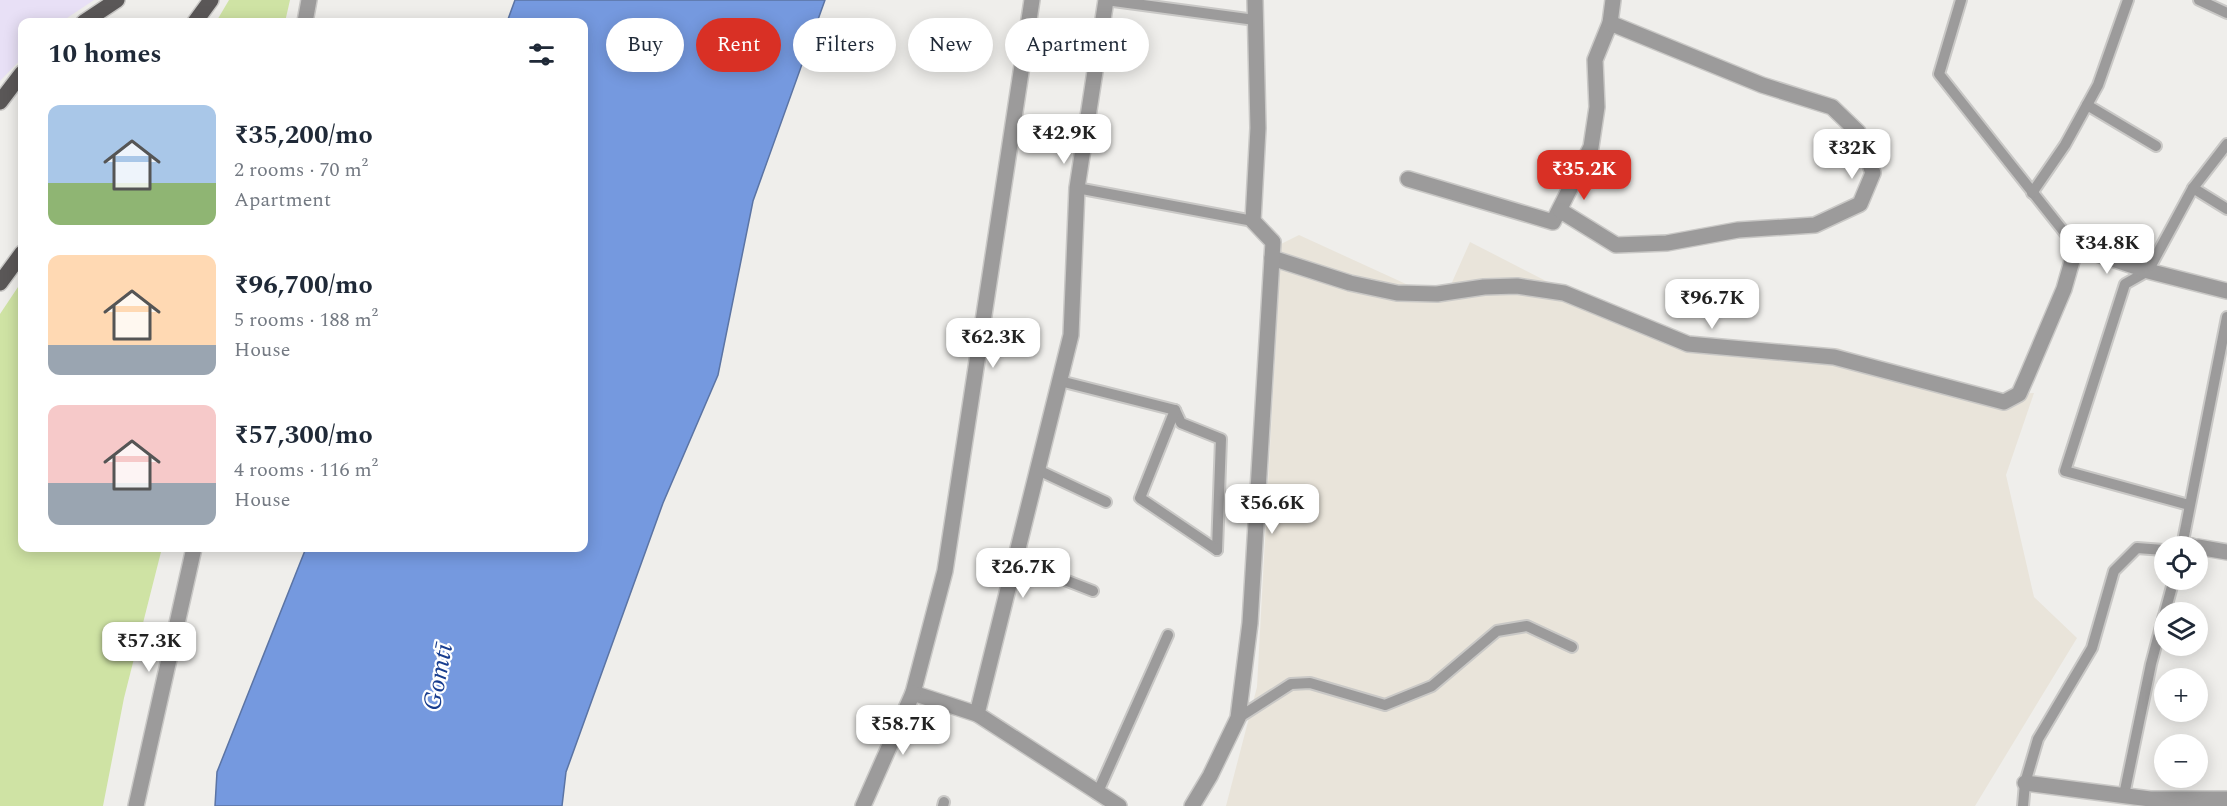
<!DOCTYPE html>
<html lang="en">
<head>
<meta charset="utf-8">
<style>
	body { margin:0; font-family:Spectral,serif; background:#f2f2f3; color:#1f2937; height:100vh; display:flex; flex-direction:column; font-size:22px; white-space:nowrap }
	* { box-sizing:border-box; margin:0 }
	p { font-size:20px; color:#747a83 }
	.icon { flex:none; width:33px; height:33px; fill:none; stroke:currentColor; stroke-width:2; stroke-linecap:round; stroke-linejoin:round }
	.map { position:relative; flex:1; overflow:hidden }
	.sheet { position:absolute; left:18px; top:18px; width:570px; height:534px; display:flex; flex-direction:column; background:#fff; border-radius:12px; box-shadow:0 3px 15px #0003 }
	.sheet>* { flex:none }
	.top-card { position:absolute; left:606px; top:18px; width:570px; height:54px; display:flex; gap:12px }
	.tools { position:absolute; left:2154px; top:536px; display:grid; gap:12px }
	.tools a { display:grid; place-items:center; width:54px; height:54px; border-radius:50%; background:#fff; box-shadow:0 3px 15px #0003; font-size:30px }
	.price { position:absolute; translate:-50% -51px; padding:0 14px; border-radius:12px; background:#fff; color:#222; font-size:20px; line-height:39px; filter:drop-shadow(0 2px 3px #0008) }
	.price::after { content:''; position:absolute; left:50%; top:36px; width:18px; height:14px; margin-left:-9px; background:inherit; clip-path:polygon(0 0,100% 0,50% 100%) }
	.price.active { background:#d93025; color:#fff }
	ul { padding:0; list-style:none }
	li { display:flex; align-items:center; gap:18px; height:150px; padding:0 30px }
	li span { display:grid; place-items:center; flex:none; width:168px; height:120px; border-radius:12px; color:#555 }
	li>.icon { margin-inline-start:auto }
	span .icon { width:72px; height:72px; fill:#fffc; stroke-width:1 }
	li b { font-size:26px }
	h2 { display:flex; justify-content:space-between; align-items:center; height:72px; padding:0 30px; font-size:26px }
	.pill { padding:0 21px; border-radius:27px; background:#fff; box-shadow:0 3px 15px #0003; font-size:21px; line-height:54px }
	.pill.active { background:#d93025; color:#fff }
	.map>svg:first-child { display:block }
</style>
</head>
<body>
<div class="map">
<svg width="2227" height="806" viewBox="0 0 2227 806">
	<rect width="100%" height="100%" fill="#efeeeb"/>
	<path fill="#e9e4da" d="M1299,235L1430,295L1445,298L1470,242L1595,306L1692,337L1735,347L1838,348L1972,396L2034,393L2006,475L2034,597L2077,638L1975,806H1226L1257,687L1281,244Z"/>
	<path fill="#e8e0f6" d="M0,0H94L61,22H22V58L0,81Z"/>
	<g fill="#cfe3a4">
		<path d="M229,0H290L285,22H216Z"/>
		<path d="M22,281V548H162L124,698L103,806H0V314Z"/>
	</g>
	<path fill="#7599df" stroke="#5b74a4" stroke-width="1.5" d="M515,0H825L753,201L718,375L663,503L566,772L562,806H215L217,772L306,548H584V22H507Z"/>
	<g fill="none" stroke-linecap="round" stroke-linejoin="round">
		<g stroke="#c9c8c6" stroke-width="14">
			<g id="service">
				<path d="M1106,0L1255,20"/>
				<path d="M1961,0L1939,74L2076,247"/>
				<path d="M2199,0L2227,13"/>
				<path d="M2087,105L2156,146"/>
				<path d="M1077,188L1253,221"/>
				<path d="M2193,188L2227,209"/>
				<path d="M2032,193L2065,145L2098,85L2128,0"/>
				<path d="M1060,381L1175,410L1181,423L1221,439L1217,550"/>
				<path d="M1175,410L1140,498L1217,550"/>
				<path d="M1038,470L1106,502"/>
				<path d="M2189,505L2065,471L2125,284L2148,271L2193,188L2227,144"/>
				<path d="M2182,546L2227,317"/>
				<path d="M1016,561L1093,591"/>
				<path d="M2165,612L2174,579"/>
				<path d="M1238,718L1291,684L1310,683L1385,705L1432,686L1497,631L1527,626L1572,647"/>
				<path d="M1097,794L1168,635"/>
				<path d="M2124,795L2151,664L2164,615"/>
				<path d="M943,806L944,802"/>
				<path d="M2023,806L2025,783L2038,739L2092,648L2114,571L2137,548L2164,550"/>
			</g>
		</g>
		<g stroke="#c9c8c6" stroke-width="18">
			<g id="minor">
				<path d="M1106,0L1077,188L1071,335L977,714L1119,806"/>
				<path d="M305,22L309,0"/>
				<path d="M1408,179L1553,222L1591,147L1597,107L1595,60L1610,23L1613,0"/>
				<path d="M1561,211L1616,245L1667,243L1738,230L1815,225L1860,204L1873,173L1858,132L1832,107L1762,85L1610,23"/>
				<path d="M1272,258L1350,283L1397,293L1437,294L1484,287L1517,286L1564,293L1688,344L1834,357L2004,402L2019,394L2027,376L2064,289L2076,247L2148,271L2227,291"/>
				<path d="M2182,545L2192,546"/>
				<path d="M2198,547L2227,552"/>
				<path d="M977,714L913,693L945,571L1032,0"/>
				<path d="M2025,783L2150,799H2227"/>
				<path d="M136,806L194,548"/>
				<path d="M863,806L913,693"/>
				<path d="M1192,806L1210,776L1238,718L1250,623L1273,242L1253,221L1258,128L1255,0"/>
			</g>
		</g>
		<g stroke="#c9c8c6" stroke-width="18">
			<g id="primary">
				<path d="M84,22L117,0"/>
				<path d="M195,22L211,0"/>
				<path d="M0,102L22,73"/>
				<path d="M0,283L22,253"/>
			</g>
		</g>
		<use href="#service" stroke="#9c9b9b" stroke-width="10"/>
		<use href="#minor" stroke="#9c9b9b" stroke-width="15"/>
		<use href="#primary" stroke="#5a5757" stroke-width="15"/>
	</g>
	<g text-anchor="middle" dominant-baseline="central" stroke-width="4.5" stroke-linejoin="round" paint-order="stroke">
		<g font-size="26" font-style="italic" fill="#183d8e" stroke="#fff">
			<text transform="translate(438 677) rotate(-79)">Gomtī</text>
		</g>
	</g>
</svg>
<div class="tools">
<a><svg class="icon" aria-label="locate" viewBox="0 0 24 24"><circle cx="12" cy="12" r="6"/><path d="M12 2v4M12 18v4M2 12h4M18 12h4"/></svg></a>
<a><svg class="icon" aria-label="layers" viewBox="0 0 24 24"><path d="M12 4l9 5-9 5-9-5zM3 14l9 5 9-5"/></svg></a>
<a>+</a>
<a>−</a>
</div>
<b class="price" style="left:1064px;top:165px">₹42.9K</b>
<b class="price" style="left:1852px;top:180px">₹32K</b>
<b class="price active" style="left:1584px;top:201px">₹35.2K</b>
<b class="price" style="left:2107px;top:275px">₹34.8K</b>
<b class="price" style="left:1712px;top:330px">₹96.7K</b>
<b class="price" style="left:993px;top:369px">₹62.3K</b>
<b class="price" style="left:1272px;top:535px">₹56.6K</b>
<b class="price" style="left:1023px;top:599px">₹26.7K</b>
<b class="price" style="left:149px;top:673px">₹57.3K</b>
<b class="price" style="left:903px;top:756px">₹58.7K</b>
<div class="top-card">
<a class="pill">Buy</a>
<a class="pill active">Rent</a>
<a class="pill">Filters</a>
<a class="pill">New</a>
<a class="pill">Apartment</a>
</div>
<section class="sheet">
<h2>10 homes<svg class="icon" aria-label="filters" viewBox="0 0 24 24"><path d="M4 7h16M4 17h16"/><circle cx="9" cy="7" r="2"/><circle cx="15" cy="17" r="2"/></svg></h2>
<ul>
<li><span style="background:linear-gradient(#a9c7e8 65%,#8fb573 0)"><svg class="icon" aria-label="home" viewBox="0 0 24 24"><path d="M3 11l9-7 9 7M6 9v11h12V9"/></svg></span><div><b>₹35,200/mo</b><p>2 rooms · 70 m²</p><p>Apartment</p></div></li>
<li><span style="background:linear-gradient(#ffd9b3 75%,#9aa5b1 0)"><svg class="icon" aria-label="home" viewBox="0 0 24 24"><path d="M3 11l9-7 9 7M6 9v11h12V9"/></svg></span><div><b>₹96,700/mo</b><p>5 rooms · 188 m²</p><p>House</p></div></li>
<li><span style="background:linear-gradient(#f6c9c9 65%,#9aa5b1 0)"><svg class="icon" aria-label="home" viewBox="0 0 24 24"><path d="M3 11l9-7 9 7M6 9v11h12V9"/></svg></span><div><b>₹57,300/mo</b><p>4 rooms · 116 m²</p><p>House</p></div></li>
</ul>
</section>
</div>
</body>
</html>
